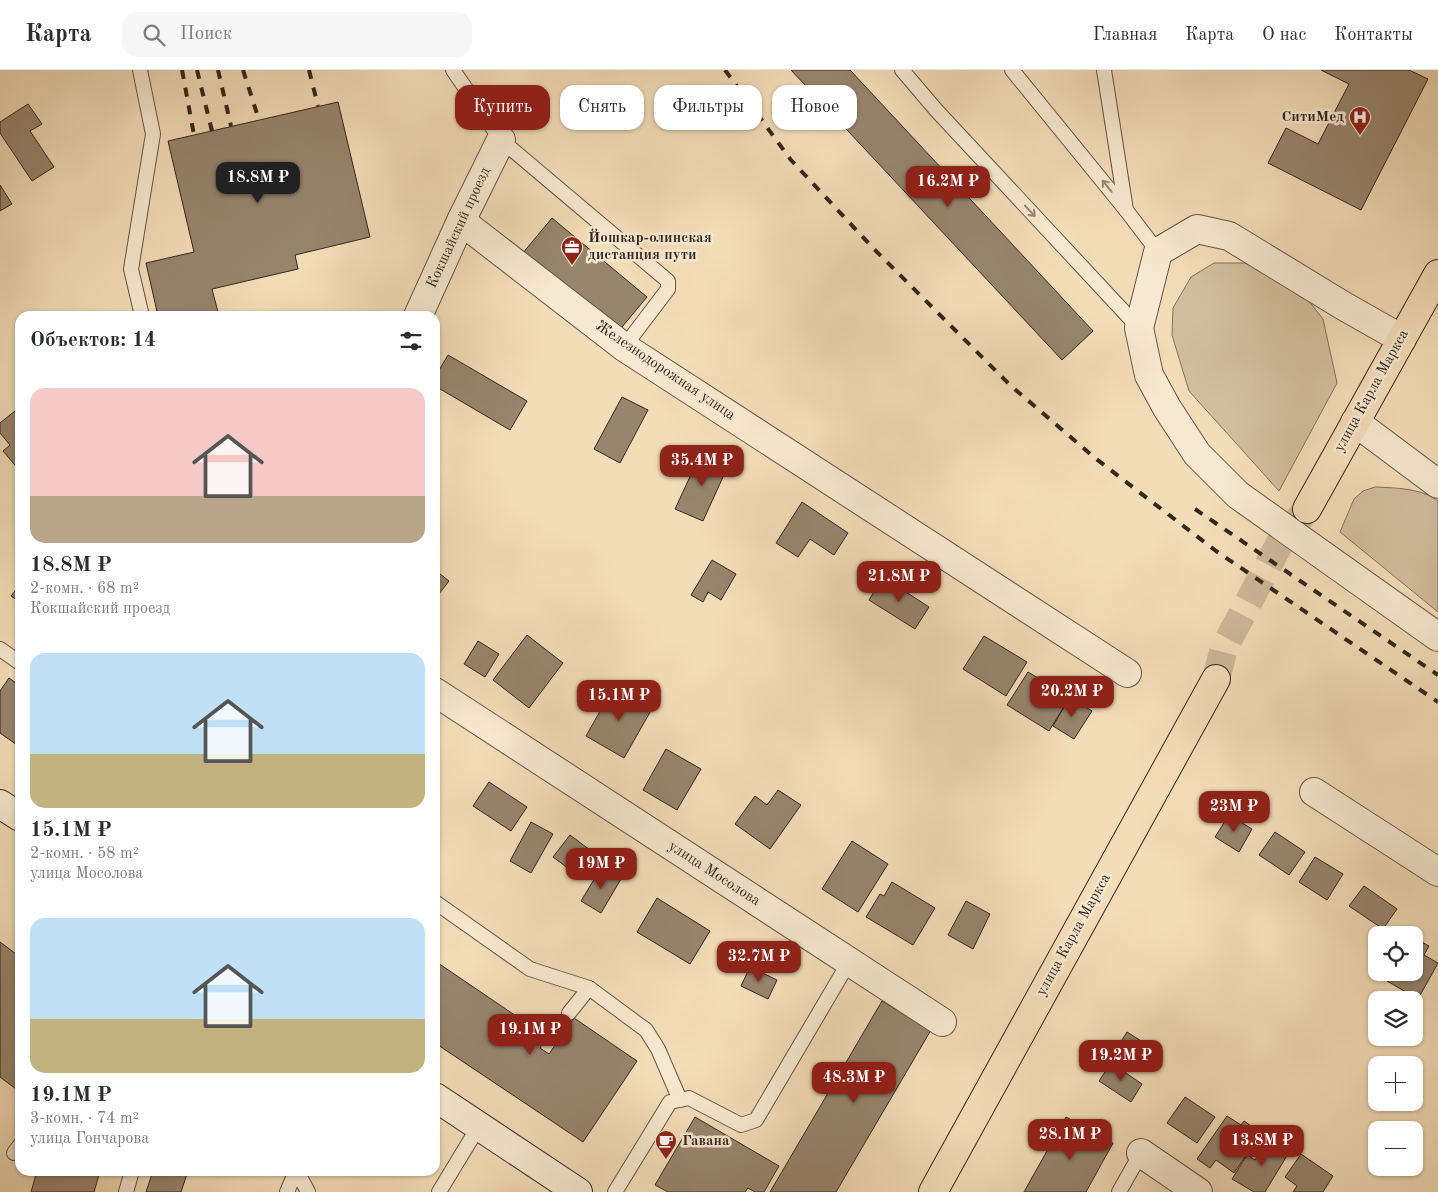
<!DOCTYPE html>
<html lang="ru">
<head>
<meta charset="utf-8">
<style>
	body { margin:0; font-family:"Old Standard TT",serif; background:#f7f7f7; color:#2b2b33; height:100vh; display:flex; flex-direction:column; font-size:19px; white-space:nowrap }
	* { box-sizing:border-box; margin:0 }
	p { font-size:16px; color:#7c7c81 }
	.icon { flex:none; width:28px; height:28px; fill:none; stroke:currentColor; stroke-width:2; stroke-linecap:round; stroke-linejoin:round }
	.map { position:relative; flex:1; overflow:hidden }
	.sheet { position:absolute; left:15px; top:241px; width:425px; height:865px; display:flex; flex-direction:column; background:#fff; border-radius:15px; box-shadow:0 1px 4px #0004 }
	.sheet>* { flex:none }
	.hud { position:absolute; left:455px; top:15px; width:475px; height:45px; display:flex; gap:10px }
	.fabs { position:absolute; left:1368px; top:856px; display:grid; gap:10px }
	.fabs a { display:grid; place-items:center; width:55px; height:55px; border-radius:10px; background:#fff; box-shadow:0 1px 4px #0004; font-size:25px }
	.price { position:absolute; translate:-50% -42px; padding:0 11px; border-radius:10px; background:#8f2418; color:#fff; font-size:16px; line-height:32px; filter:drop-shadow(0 1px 2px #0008) }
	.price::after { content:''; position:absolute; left:50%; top:30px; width:15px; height:11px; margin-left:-8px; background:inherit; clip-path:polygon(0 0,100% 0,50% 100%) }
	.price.on { background:#222; color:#fff }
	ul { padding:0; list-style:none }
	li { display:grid; align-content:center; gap:10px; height:265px; padding:0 15px }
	li span { display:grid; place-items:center; height:155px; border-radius:15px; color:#555 }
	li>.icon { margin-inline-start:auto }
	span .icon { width:90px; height:90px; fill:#fffc; stroke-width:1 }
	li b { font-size:21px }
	h2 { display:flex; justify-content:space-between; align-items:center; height:60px; padding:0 15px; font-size:21px }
	.chip { padding:0 18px; border-radius:15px; background:#fff; box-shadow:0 1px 4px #0004; font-size:18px; line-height:45px }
	.chip.on { background:#8f2418; color:#fff }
	header { display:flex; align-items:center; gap:30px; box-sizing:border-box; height:70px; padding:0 25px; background:#fff; border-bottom:1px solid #e1e1e2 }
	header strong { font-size:24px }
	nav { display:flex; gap:28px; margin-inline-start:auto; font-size:18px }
	.search { width:350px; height:45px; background:#f7f7f7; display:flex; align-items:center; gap:12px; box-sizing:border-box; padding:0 18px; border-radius:15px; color:#7c7c81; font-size:19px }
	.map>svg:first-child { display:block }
</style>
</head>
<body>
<header>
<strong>Карта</strong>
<div class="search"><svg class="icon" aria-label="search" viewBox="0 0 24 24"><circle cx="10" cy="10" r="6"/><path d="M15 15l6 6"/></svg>Поиск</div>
<nav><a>Главная</a><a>Карта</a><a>О нас</a><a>Контакты</a></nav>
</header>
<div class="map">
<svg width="1438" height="1122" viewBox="0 0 1438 1122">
	<rect width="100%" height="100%" fill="#f3ddb8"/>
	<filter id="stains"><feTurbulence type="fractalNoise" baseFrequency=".004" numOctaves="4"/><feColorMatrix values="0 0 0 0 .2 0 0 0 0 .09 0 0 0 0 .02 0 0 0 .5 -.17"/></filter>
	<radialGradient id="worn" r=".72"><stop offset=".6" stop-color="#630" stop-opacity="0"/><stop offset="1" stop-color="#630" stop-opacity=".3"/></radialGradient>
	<g fill="#d2be9e" stroke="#82725e">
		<path d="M1214,193H1250L1297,216L1323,249L1337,313L1279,421L1189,321L1172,265L1173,238L1191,207Z"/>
		<path d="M1375,417C1396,418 1421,418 1438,431V542L1340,462L1354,429L1363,421Z"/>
	</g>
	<g fill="#97856e" stroke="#33261d">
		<path d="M791,0H850L1093,261L1062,290Z"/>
		<path d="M1321,0H1409L1428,9L1361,140L1268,93L1286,58L1318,74L1349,14Z"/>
		<path d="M338,32L370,167L295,185L298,199L212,219L219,246H158L146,193L194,182L168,71Z"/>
		<path d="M28,34L42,54L30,61L54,97L32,111L0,63V52Z"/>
		<path d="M0,115L12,134L0,141Z"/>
		<path d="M552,148L647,227L617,263L522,184Z"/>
		<path d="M448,285L527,331L510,360L435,316V307Z"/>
		<path d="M622,327L648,340L620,393L594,379Z"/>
		<path d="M20,337V401L3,381L10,375L0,363V353Z"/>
		<path d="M701,383L728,396L703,451L675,439Z"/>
		<path d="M802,432L848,463L834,485L810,469L798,487L776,473Z"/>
		<path d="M712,490L736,504L721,530L708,522L703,532L691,525Z"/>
		<path d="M435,500L449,511L435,529Z"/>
		<path d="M883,507L929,537L915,559L869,530Z"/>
		<path d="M20,515V532L11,526Z"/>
		<path d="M527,565L563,593L529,638L493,610Z"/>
		<path d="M984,566L1027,592L1006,626L963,599Z"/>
		<path d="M478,571L499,584L485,607L464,594Z"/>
		<path d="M1028,602L1070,627L1049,661L1007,635Z"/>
		<path d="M9,608L20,616V677L0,663V621Z"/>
		<path d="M615,615L653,637L624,688L586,666Z"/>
		<path d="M1070,627L1092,641L1074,669L1053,656Z"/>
		<path d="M666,679L701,699L677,740L643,720Z"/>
		<path d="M489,712L527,737L511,761L473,736Z"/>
		<path d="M778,720L801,735L770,779L735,754L755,726L767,735Z"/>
		<path d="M1229,745L1252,759L1239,782L1215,767Z"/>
		<path d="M531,752L553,764L531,803L510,791Z"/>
		<path d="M1275,762L1305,782L1289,805L1259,785Z"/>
		<path d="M570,765L590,780L573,802L553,787Z"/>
		<path d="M852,771L888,794L858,842L822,819Z"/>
		<path d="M1315,787L1343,804L1327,830L1299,812Z"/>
		<path d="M601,798L621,809L601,843L581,831Z"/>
		<path d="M892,812L935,838L913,875L866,847L880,824L884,826Z"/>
		<path d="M1364,816L1397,839L1383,859L1349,836Z"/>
		<path d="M657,828L710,861L690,894L637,862Z"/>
		<path d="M966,831L990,844L973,879L948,865Z"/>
		<path d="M1414,868L1429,876L1424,885L1438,893L1418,929L1387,911L1391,902H1414Z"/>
		<path d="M0,872L20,887V1022L0,1007Z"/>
		<path d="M435,891L547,967L540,978L549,984L574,948L637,991L583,1072L435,973Z"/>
		<path d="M750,897L777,910L768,929L741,916Z"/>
		<path d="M882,931L931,960L836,1122H770Z"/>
		<path d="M1127,962L1157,981L1145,1000L1115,981Z"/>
		<path d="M1111,993L1142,1014L1131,1032L1099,1011Z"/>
		<path d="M1185,1027L1215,1047L1197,1073L1167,1053Z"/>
		<path d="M1227,1046L1241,1055L1244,1051L1261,1063L1234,1103L1216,1090L1210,1098L1197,1089Z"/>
		<path d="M695,1047L779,1096L764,1122H755L748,1118L745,1122H668L655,1115Z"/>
		<path d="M1066,1047L1113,1073L1086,1122H1024Z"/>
		<path d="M1270,1066L1291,1079L1265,1122H1254L1232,1109L1247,1085L1255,1090Z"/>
		<path d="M1301,1084L1333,1106L1323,1122H1293L1297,1116L1285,1107Z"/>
		<path d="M37,1101H100L94,1122H31Z"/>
		<path d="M153,1101H188L181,1122H146Z"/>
	</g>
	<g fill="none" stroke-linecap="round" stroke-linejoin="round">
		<path stroke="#cdb899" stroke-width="28" stroke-dasharray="28 14" stroke-linecap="butt" d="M1216,609L1224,578L1281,471L1303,444"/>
		<g stroke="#635444" stroke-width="16">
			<g id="lane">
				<path d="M140,0L153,64L131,199L142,246"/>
				<path d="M453,0L501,70L668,211V219L624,277"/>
				<path d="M902,0L937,41L1139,258"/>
				<path d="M1012,0L1126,140L1158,182"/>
				<path d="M1104,0L1126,140"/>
				<path d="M0,579L20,593"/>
				<path d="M435,832L530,899L589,918L646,960L658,979L680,1030"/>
				<path d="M569,943L589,918"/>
				<path d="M14,1083L20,1075"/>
				<path d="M297,1101L308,1122"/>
				<path d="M126,1122L132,1101"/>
				<path d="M287,1122L296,1101"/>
				<path d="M439,1122L479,1056"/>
				<path d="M615,1122L670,1032L689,1028L741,1055L756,1050L849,892"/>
				<path d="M1119,1122L1141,1083"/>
			</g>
		</g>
		<g stroke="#635444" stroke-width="30">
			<g id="street">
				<path d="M461,151L624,277L1127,603"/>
				<path d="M418,246L461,151L501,70"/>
				<path d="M1402,269L1342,235L1229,166L1197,159L1158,182L1139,258L1149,305L1167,338L1197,384L1238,425L1438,567"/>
				<path d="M1355,352L1438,414"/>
				<path d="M435,622L942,952"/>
				<path d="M1314,722L1438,802"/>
				<path d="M1141,1083L1198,1122"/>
			</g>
		</g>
		<g stroke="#33261d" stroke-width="30">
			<g id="secondary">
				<path d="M0,734L20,747"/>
				<path d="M435,1027L578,1122"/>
			</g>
		</g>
		<g stroke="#33261d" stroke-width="30">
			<g id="primary">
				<path d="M1307,439L1438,204"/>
				<path d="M933,1122L1216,609"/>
			</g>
		</g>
		<use href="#lane" stroke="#f7e9d1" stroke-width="14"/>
		<use href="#street" stroke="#f7e9d1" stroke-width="28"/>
		<use href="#secondary" stroke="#f7e9d1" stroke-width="28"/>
		<use href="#primary" stroke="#f3ddb8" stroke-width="28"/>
		<g stroke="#33261d" stroke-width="4" stroke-dasharray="9 9" stroke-linecap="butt">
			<path d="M182,0L194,65"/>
			<path d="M197,0L212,61"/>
			<path d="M218,0L231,56"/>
			<path d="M243,0L259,50"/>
			<path d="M309,0L318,36"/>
			<path d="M725,0L791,90L874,179L1010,315L1095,388L1216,481L1438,632"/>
			<path d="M1195,439L1438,605"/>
		</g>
	</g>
	<defs><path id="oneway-shaft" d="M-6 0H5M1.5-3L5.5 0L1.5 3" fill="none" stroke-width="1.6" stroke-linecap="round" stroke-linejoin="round" transform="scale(1.25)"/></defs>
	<g stroke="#958877">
		<use href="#oneway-shaft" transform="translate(1107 116) rotate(-129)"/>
		<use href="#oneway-shaft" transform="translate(1030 141) rotate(47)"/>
	</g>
	<defs>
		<g id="hospital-pin" transform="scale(1.125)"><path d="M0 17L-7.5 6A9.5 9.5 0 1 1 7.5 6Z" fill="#8f2418" stroke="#f7e9d1"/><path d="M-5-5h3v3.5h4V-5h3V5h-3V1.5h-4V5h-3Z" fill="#fff"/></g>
		<g id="office-pin" transform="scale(1.125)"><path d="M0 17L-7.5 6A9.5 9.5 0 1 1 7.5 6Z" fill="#8f2418" stroke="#f7e9d1"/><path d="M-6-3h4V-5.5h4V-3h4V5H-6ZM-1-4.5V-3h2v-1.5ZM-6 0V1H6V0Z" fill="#fff"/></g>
		<g id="cafe-pin" transform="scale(1.125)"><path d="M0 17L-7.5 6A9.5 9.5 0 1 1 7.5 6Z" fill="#8f2418" stroke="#f7e9d1"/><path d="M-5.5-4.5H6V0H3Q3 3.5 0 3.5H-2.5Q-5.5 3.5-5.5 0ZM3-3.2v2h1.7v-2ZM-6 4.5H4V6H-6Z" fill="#fff"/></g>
	</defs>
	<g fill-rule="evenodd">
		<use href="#hospital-pin" x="1360" y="47"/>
		<use href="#office-pin" x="572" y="177"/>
		<use href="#cafe-pin" x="666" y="1071"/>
	</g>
	<g text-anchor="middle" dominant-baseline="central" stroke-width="5" stroke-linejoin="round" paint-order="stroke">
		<g font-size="15" font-weight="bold" fill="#33261d" stroke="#f7e9d1" text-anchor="start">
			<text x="1344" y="47" text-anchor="end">СитиМед</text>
			<text x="588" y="168">Йошкар-олинская<tspan x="588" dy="17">дистанция пути</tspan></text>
			<text x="682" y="1071">Гавана</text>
		</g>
		<g font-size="15" fill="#33261d" stroke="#f7e9d1">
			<text transform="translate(459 158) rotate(-65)">Кокшайский проезд</text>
			<text transform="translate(665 301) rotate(34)">Железнодорожная улица</text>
			<text transform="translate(1372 321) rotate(-61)">улица Карла Маркса</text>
			<text transform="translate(714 804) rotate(33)">улица Мосолова</text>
			<text transform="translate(1074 865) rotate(-61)">улица Карла Маркса</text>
		</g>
	</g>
	<rect width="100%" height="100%" filter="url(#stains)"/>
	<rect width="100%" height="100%" fill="url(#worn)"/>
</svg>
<div class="fabs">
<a><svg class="icon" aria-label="locate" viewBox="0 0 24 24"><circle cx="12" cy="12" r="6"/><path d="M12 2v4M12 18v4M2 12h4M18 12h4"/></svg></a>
<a><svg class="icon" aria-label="layers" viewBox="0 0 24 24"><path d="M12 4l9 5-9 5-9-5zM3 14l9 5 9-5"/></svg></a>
<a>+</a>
<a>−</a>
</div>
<b class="price on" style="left:258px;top:134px">18.8M ₽</b>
<b class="price" style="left:948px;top:138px">16.2M ₽</b>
<b class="price" style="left:702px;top:417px">35.4M ₽</b>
<b class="price" style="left:899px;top:533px">21.8M ₽</b>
<b class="price" style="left:1072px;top:648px">20.2M ₽</b>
<b class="price" style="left:619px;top:652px">15.1M ₽</b>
<b class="price" style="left:1234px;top:763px">23M ₽</b>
<b class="price" style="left:601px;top:820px">19M ₽</b>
<b class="price" style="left:759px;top:913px">32.7M ₽</b>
<b class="price" style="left:530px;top:986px">19.1M ₽</b>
<b class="price" style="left:1121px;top:1012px">19.2M ₽</b>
<b class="price" style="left:854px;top:1034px">48.3M ₽</b>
<b class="price" style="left:1070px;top:1091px">28.1M ₽</b>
<b class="price" style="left:1262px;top:1097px">13.8M ₽</b>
<div class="hud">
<a class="chip on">Купить</a>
<a class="chip">Снять</a>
<a class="chip">Фильтры</a>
<a class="chip">Новое</a>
</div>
<section class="sheet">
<h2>Объектов: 14<svg class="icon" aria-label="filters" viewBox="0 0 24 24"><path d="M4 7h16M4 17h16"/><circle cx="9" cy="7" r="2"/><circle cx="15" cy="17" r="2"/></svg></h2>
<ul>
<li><span style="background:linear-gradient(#f6c9c9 70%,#b9a48a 0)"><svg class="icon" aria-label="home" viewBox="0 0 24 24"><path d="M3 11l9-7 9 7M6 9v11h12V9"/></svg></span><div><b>18.8M ₽</b><p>2-комн. · 68 m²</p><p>Кокшайский проезд</p></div></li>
<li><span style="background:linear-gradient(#bfe0f5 65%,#c2b280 0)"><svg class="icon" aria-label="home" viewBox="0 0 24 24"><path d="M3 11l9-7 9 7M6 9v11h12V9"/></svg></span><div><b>15.1M ₽</b><p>2-комн. · 58 m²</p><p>улица Мосолова</p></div></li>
<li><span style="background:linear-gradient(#bfe0f5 65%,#c2b280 0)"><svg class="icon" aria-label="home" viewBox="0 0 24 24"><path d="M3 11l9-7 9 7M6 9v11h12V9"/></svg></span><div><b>19.1M ₽</b><p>3-комн. · 74 m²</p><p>улица Гончарова</p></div></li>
</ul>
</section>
</div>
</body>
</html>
